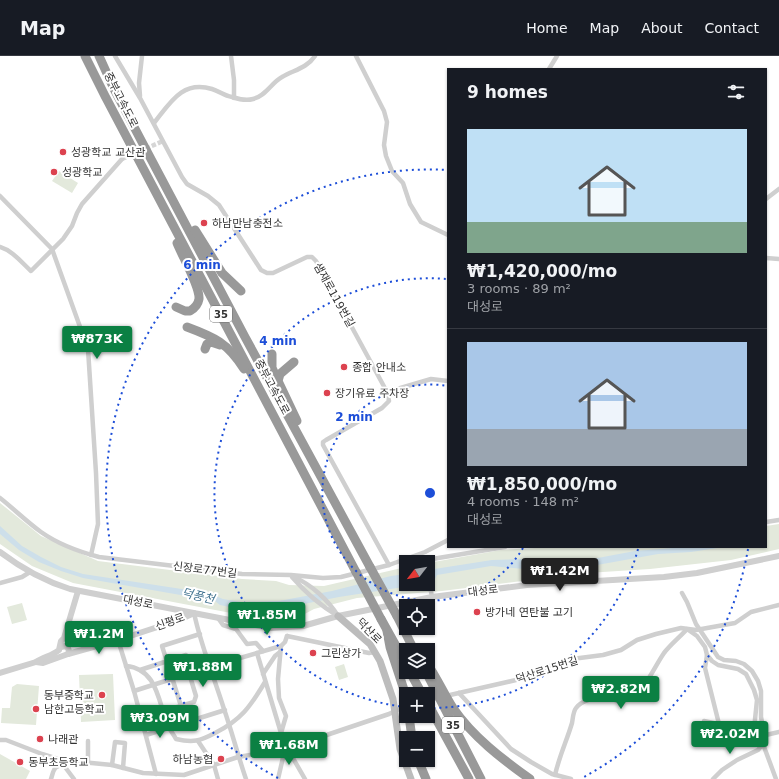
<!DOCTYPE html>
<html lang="en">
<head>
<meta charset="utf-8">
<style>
	body { margin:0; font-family:"DejaVu Sans","Noto Sans KR",sans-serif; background:#242831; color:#f1f3f6; height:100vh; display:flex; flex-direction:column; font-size:15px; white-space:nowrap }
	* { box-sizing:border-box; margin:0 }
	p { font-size:13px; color:#9ea1a6 }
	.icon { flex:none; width:22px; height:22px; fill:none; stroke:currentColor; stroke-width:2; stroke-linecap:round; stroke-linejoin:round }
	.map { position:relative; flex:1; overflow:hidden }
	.drawer { position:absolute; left:447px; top:12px; width:320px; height:480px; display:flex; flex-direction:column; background:#171b24; border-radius:0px; box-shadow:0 1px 3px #0004 }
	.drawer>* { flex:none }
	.needle { width:26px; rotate:239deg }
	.controls { position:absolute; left:399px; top:499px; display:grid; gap:8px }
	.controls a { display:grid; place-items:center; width:36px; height:36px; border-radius:0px; background:#171b24; box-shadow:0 1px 3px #0004; font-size:20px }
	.price { position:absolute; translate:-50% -34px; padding:0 9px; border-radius:4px; background:#0b8043; color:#fff; font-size:13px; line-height:26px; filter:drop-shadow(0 1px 2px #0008) }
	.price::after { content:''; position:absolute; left:50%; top:24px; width:12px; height:9px; margin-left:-6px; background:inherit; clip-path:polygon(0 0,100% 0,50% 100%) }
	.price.current { background:#222; color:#fff }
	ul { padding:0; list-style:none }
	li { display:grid; align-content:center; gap:8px; height:212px; padding:0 20px }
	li+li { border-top:1px solid #363941 }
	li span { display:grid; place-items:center; height:124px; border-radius:0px; color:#555 }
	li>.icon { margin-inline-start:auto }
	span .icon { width:72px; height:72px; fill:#fffc; stroke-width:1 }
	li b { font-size:17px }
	h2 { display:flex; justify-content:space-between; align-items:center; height:48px; padding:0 20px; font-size:17px }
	header { display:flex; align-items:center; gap:24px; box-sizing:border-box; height:56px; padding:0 20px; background:#171b24; border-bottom:1px solid #363941 }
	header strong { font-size:19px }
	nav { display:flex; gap:22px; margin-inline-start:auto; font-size:14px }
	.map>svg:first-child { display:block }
</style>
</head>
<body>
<header>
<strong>Map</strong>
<nav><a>Home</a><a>Map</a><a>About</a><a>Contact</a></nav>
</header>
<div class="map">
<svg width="779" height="723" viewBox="0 0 779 723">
	<rect width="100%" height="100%" fill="#fff"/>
	<g fill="#e3e9dc">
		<path d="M59,115L78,127L72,137L52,125Z"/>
		<path d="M0,447L41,480L98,505L242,523L276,525L289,529L324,530L406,511V528H428V507L501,494L552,491H766V470L779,468V493L731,504L650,513L587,517L442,535L357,542L314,553L301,560L273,565L73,527L32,510L0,488Z"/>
		<path d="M22,547L27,564L12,568L7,551Z"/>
		<path d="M344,608L348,621L339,624L335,611Z"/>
		<path d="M113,618L115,664L81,666L79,619Z"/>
		<path d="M17,628L39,630L36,669L1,667L2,652H10L12,631Z"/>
		<path d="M0,698L30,715L26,723H0Z"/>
	</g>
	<g fill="#cddfea">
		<path d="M0,470L22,490L41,501L61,511L83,518L208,537L223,543L241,546L279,545L332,535L391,520L406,518V528H423L339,541L278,553H239L220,549L215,545L83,522L61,515L39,506L19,494L0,478Z"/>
		<path d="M686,491H724L691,496L658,498L586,511L537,508L524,513L491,510L437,519L435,523L428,526V514L492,504L525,503L587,504L635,495Z"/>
	</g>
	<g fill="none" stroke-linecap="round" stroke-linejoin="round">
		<g stroke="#d6d6d6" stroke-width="4.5" stroke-dasharray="4.5 2" stroke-linecap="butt">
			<path d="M122,103L163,85"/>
			<path d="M428,644L441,641"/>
		</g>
		<g stroke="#cfcfcf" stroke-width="4.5">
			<path d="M115,0L140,42L182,121L187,128L208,140L219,149L261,214L267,217H273L307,201H312L316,205L387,336L389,345L382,352L326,384L323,386V389L389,509"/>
			<path d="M231,0L234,24V42"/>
			<path d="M356,0L384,55L387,66L384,89L386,100L392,115L403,127L410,148L421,166L448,179"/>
			<path d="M549,13L557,0"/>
			<path d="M140,40L139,27L142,0"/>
			<path d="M154,67C170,47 182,24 212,33C219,35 224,40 232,41C238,43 246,45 253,43C266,40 271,27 282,21C294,14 307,12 315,0"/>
			<path d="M0,140L52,193L88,293L96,417L98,468L91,499"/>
			<path d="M766,143L779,133"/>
			<path d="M0,191C13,195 21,206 31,215L63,183L72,170L77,157L82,148L122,103"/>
			<path d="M766,202L779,203"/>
			<path d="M387,336L431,323L448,325"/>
			<path d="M0,442C14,453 27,466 41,476C58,488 80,496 99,501L242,518L291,519L323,522L341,521L389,509L425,496L448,484"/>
			<path d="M766,466L779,464"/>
			<path d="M426,504L505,491"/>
			<path d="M428,519L432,541"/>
			<path d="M292,521C305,536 321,550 338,560"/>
			<path d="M294,521C312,529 328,544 338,560"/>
			<path d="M0,527L22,521L30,516"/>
			<path d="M682,537L687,546L696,568L718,601L724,604L736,605L744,608L752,615L758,625L761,635V661L763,671L766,679"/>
			<path d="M194,557C201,590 214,621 224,653C232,676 238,700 246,723"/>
			<path d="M218,562L223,569L236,573L247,588L256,587L263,595"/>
			<path d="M287,580L369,597L375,596"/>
			<path d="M118,584L134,635L156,718"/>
			<path d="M281,590L278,623L279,642L286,660L281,677"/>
			<path d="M257,597L281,677L285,693L278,723"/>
			<path d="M707,599L705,612L719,668L717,687"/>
			<path d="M126,610C158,613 158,646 168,670C170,674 174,679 176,683C193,687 200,685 215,677C241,664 250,651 265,626"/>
			<path d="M140,614L186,599"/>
			<path d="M263,618L275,600L280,596"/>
			<path d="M134,635L209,611L281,590L285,586L287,580"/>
			<path d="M459,637L511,693L531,706L552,718L571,723"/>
			<path d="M450,639L516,624L532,616L572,603L603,599L621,594L637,584L656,578L681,572L696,574L735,567L751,556L779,549"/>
			<path d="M181,650L162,590L200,578"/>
			<path d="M164,655L194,646L196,640L189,617"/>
			<path d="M704,665L736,672L754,673"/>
			<path d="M146,679L225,654"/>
			<path d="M0,684H6L42,698L61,704L112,709L143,717L184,719L238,701L285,693L389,658L403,651"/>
			<path d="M88,685V707"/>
			<path d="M198,685L214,709L218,723"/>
			<path d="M285,693L290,697L305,723"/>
			<path d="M61,704L65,711L74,723"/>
			<path d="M112,709L115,686L125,687L123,712"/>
			<path d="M555,719C559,701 567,684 572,667C573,662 573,656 576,652C581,645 595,641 603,641C615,642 617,649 629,642C647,632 653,613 664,597C671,588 680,581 687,573L697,580L705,591L707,599L712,605L718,609L738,613L746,618L754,634L757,644L754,673L758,682L763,688L776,723"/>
			<path d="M51,723C54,714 53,710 64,709"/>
			<path d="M713,723L722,714L737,704L758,694L763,688L766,679L779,676"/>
		</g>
		<g stroke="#cfcfcf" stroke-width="6">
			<path d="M0,496C21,512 44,525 70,533L271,572L303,570L338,560L432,541L527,529L664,521L697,517L779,500"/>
			<path d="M61,591L65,590L68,592L69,595L68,598"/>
			<path d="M36,606L43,607L68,598L118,584L179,564L194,557"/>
			<path d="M0,617L36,606C43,601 52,600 59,594L61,585L64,582L78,535"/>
		</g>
		<path stroke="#bcbcbc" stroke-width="7" d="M338,560L370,588L380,605L393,643L400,693L411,723"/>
		<g stroke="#999" stroke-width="9">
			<path d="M85,0L105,40L356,516"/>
			<path d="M99,0L114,33L245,281L370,511"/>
			<path d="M195,174L222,217L241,235"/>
			<path d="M176,251L185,255H190C195,252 198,249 199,243C200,230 182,200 177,187"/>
			<path d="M187,271C214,281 228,287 244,313"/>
			<path d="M205,293L207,288L211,286L220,289"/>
			<path d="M272,298V312L278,325"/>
			<path d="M294,306L280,318L278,325L297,365"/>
			<path d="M397,560L414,594"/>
			<path d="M381,563L406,608"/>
			<path d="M387,575L390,591L406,640"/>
			<path d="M428,609C437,622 444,638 453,652C473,681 502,703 530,723"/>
			<path d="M410,616L422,638"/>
			<path d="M426,616L481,723"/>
			<path d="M428,648L469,723"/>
			<path d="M409,660L412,682"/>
			<path d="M418,704L426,723"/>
		</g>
		<g stroke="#999" stroke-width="9">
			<path d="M370,511L397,560"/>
			<path d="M356,516L381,563"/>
		</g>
	</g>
	<g fill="none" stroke="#1d4ed8" stroke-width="2" stroke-dasharray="2 4">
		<path d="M523 492A108 108 0 1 1 448 330"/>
		<path d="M638 493A215 215 0 0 1 428 652M406 651A215 215 0 0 1 447 223"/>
		<path d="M748 493A323 323 0 0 1 582 722M278 722A323 323 0 0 1 447 114"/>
	</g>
	<g fill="#dc424f" stroke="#fff" stroke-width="1.5">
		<circle cx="63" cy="96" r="4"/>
		<circle cx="54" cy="116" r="4"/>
		<circle cx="204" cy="167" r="4"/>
		<circle cx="344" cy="311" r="4"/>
		<circle cx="327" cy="337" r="4"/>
		<circle cx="477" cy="556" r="4"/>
		<circle cx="313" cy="597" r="4"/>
		<circle cx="102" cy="639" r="4"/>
		<circle cx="36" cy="653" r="4"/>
		<circle cx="40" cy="683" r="4"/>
		<circle cx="221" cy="703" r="4"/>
		<circle cx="20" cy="706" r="4"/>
	</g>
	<g text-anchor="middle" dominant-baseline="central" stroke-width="4" stroke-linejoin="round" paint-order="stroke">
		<g fill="#fff" stroke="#707070" stroke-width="1">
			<rect x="210" y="250" width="22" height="16" rx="3"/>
			<rect x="442" y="661" width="22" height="16" rx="3"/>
		</g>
		<g font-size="10" font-weight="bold" fill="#323232">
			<text x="221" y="258">35</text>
			<text x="453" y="669">35</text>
		</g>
		<g font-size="11" fill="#323232" stroke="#fff">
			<text transform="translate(121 44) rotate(63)">중부고속도로</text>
			<text transform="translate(334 239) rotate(61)">샘재로119번길</text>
			<text transform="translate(272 331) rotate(62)">중부고속도로</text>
			<text transform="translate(205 514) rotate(7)">신장로77번길</text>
			<text transform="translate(483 535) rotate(-7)">대성로</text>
			<text transform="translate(138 546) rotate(11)">대성로</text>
			<text transform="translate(170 566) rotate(-20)">신평로</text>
			<text transform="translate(369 575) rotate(46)">덕산로</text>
			<text transform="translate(547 614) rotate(-18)">덕산로15번길</text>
		</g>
		<g font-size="11" fill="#323232" stroke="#fff" text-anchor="start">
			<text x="71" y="96">성광학교 교산관</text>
			<text x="62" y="116">성광학교</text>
			<text x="212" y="167">하남만남충전소</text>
			<text x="352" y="311">종합 안내소</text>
			<text x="335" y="337">장기유료 주차장</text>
			<text x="485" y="556">방가네 연탄불 고기</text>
			<text x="321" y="597">그린상가</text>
			<text x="94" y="639" text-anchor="end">동부중학교</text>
			<text x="44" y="653">남한고등학교</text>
			<text x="48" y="683">나래관</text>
			<text x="213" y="703" text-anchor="end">하남농협</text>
			<text x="28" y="706">동부초등학교</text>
		</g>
		<g font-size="12" font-style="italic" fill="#437491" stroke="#fff">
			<text transform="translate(198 540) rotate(13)">덕풍천</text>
		</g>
	</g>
	<circle cx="430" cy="437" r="6" fill="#1d4ed8" stroke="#fff" stroke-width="2"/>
	<g font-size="12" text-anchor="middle" font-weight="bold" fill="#1d4ed8" stroke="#fff" stroke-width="4" stroke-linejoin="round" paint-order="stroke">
		<text x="202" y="213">6 min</text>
		<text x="278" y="289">4 min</text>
		<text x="354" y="365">2 min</text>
	</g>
</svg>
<div class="controls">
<a><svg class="needle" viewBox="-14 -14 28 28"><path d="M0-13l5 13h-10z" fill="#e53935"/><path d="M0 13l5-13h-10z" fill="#9ea1a6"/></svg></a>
<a><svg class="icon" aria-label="locate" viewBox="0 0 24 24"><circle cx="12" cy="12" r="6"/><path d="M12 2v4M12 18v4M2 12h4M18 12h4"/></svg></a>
<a><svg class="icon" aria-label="layers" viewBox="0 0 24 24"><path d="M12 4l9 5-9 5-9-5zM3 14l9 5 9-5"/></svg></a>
<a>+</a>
<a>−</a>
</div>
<b class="price" style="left:97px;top:304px">₩873K</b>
<b class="price current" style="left:560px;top:536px">₩1.42M</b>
<b class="price" style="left:267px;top:580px">₩1.85M</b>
<b class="price" style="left:99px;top:599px">₩1.2M</b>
<b class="price" style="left:203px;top:632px">₩1.88M</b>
<b class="price" style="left:621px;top:654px">₩2.82M</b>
<b class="price" style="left:160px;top:683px">₩3.09M</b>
<b class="price" style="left:730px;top:699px">₩2.02M</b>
<b class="price" style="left:289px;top:710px">₩1.68M</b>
<section class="drawer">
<h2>9 homes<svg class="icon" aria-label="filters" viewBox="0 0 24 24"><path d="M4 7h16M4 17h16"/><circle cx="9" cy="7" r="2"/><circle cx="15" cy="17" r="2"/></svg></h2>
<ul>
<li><span style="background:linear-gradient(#bfe0f5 75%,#7fa58c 0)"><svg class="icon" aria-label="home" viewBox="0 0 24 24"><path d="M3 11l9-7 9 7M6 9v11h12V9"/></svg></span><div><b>₩1,420,000/mo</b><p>3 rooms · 89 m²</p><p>대성로</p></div></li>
<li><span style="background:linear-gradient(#a9c7e8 70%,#9aa5b1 0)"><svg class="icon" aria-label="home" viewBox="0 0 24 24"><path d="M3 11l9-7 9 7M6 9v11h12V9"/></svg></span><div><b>₩1,850,000/mo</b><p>4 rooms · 148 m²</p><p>대성로</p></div></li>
</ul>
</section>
</div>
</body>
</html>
